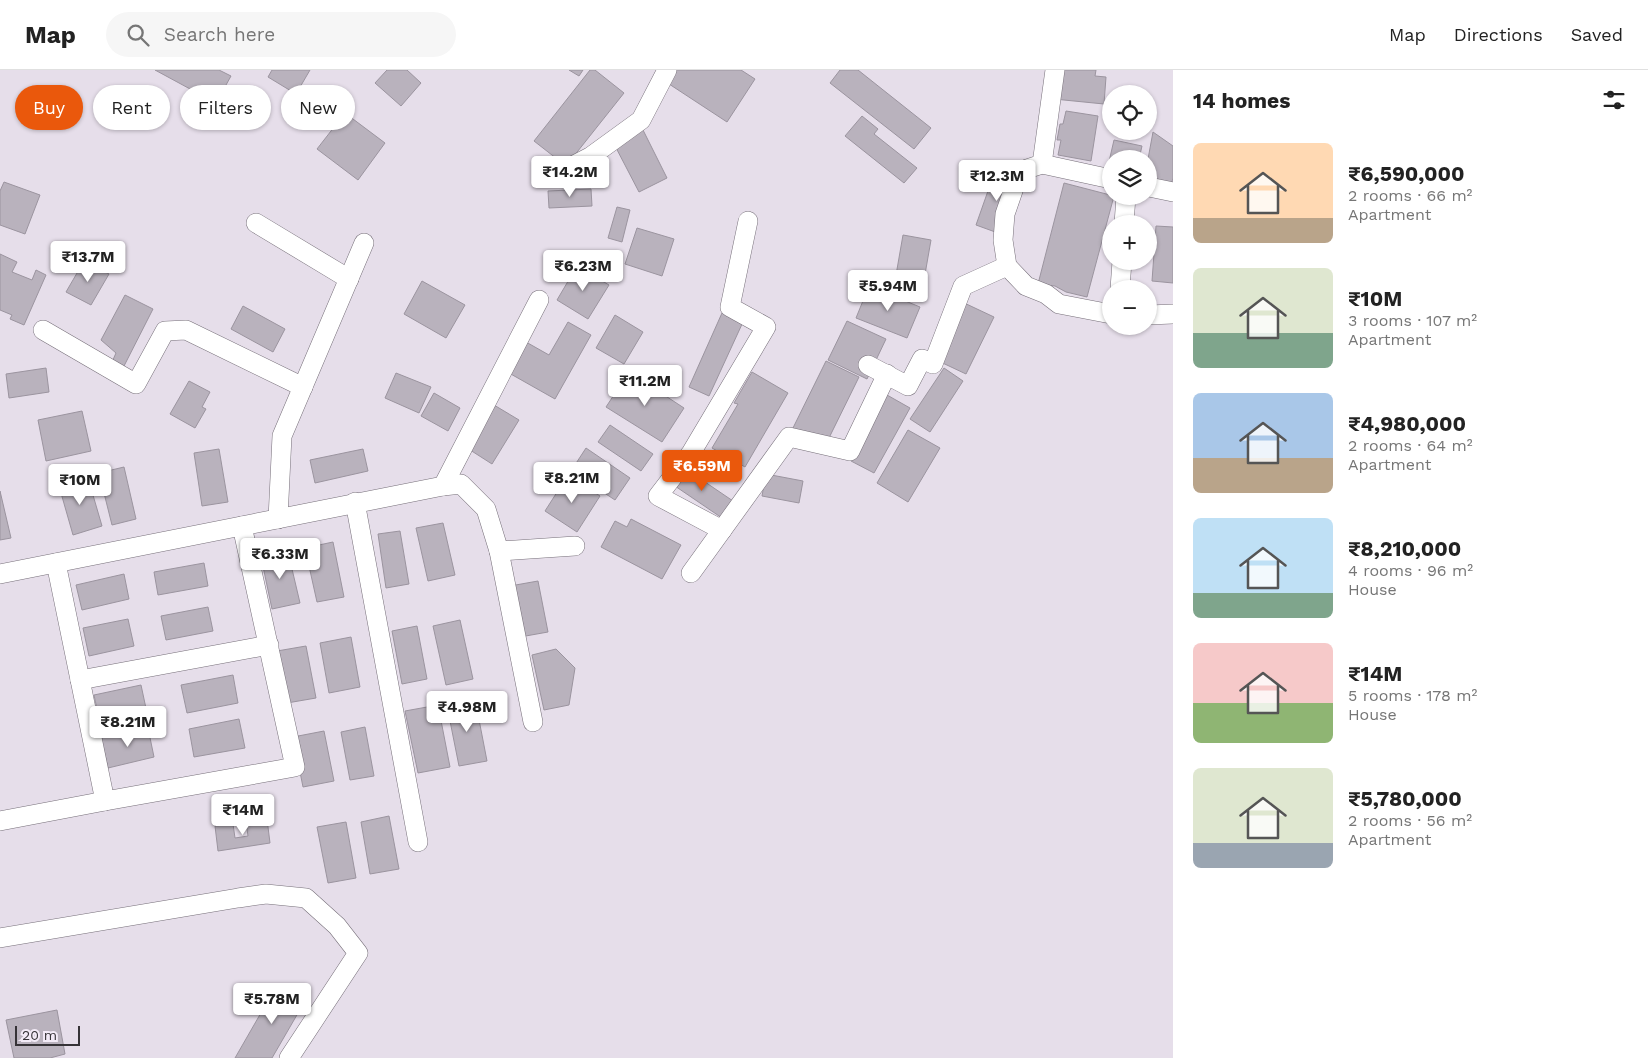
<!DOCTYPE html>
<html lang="en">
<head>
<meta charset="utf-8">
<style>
	body { margin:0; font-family:"Work Sans",sans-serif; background:#f6f6f6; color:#222; height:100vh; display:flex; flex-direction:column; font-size:19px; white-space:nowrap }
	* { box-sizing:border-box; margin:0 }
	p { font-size:16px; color:#767676 }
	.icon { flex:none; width:28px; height:28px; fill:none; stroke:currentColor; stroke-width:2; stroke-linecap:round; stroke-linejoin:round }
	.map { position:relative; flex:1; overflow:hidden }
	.details { display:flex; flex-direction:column; background:#fff; width:475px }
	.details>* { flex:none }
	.top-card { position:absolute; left:15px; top:15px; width:475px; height:45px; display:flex; gap:10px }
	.fabs { position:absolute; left:1102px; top:15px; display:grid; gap:10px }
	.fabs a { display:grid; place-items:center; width:55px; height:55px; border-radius:50%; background:#fff; box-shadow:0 1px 4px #0004; font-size:25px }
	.scale { position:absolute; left:15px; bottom:12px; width:65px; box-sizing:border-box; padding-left:5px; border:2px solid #363337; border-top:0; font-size:14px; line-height:18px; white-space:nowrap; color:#363337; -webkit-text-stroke:4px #f3ebf7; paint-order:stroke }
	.price { position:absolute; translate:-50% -42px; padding:0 11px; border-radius:5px; background:#fff; color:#222; font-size:16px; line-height:32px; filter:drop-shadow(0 1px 2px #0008) }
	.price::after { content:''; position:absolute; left:50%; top:30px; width:15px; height:11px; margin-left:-8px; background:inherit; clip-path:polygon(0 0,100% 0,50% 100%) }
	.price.on { background:#ea580c; color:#fff }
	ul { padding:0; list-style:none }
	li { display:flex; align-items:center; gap:15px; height:125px; padding:0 20px }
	li span { display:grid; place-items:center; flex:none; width:140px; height:100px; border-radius:8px; color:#555 }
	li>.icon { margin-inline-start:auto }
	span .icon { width:60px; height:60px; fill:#fffc; stroke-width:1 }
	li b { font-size:21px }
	h2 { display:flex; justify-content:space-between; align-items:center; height:60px; padding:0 20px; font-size:21px }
	.chip { padding:0 18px; border-radius:22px; background:#fff; box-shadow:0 1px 4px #0004; font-size:18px; line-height:45px }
	.chip.on { background:#ea580c; color:#fff }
	header { display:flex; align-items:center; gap:30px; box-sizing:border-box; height:70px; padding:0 25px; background:#fff; border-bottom:1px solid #e0e0e0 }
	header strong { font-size:24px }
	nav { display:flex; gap:28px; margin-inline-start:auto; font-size:18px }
	.search { width:350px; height:45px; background:#f6f6f6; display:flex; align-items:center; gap:12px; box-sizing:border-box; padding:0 18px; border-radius:28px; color:#767676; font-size:19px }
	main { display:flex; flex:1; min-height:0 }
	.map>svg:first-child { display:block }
</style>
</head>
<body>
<header>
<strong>Map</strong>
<div class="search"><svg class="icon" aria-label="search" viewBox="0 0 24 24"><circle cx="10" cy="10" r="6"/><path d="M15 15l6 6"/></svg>Search here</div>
<nav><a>Map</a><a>Directions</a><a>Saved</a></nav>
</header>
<main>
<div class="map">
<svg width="1173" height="988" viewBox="0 0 1173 988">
	<rect width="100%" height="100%" fill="#e6deea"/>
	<g fill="#b9b2bd" stroke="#9b949f">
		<path d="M155,0H219L231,6L216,33Z"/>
		<path d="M272,0H310L296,24L268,7Z"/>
		<path d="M387,0H407L421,13L401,36L375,13Z"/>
		<path d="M569,0H583L579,6Z"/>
		<path d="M590,0H595L624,23L566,96L534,71Z"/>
		<path d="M674,0H741L755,9L727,52L666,12Z"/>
		<path d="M840,0H858L931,58L914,79L830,13Z"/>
		<path d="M1057,0H1096L1095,6L1106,7L1104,34L1054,29Z"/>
		<path d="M1066,41L1098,46L1091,91L1058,85L1061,70H1057L1060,54H1063Z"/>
		<path d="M345,43L385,73L358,110L317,79Z"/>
		<path d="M862,46L878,59L874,64L917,98L904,113L845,66Z"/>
		<path d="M642,58L667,108L639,122L613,72Z"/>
		<path d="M1153,62L1173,76V108L1170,119L1149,115L1148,89Z"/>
		<path d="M1114,70L1142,76L1139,89H1111V97L1108,96Z"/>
		<path d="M995,101L1018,109L998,163L976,155Z"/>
		<path d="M4,112L40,125L25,164L0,155V121Z"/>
		<path d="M1064,113L1114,126L1087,227L1066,222L1055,216L1038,214Z"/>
		<path d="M591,119L592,136L549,138L548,121Z"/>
		<path d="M617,137L630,140L622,172L608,168Z"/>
		<path d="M1156,156L1173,157V213L1152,211Z"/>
		<path d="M637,158L674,169L662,206L625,194Z"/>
		<path d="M903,165L931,170L924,210L896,205Z"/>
		<path d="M0,184L17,192L12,202L32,210L36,200L46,205L24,255L10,249L12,245L0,240Z"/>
		<path d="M84,191L109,204L91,235L66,222Z"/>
		<path d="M577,196L609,215L588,249L557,230Z"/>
		<path d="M422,211L465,235L446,268L404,244Z"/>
		<path d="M869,216L920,237L907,268L856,248Z"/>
		<path d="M125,225L153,239L123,298L112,292L116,283L101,270Z"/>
		<path d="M960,231L994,247L966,304L932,288Z"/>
		<path d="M243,236L285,259L273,282L231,259Z"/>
		<path d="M722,243L743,252L709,326L689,317Z"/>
		<path d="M615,245L643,262L624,294L596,278Z"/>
		<path d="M847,251L886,269L867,309L828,290Z"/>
		<path d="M568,252L591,265L555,329L509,303L526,272L549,285Z"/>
		<path d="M826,291L859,307L826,374L791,362Z"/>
		<path d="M46,298L49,322L9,328L6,304Z"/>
		<path d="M944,298L963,311L930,362L910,349Z"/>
		<path d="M629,302L684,338L662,372L606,337Z"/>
		<path d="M752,302L788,323L745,397L712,378L738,334L734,333Z"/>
		<path d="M396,303L431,317L419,343L385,328Z"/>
		<path d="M189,311L210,322L202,337L206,339L195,358L170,344Z"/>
		<path d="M434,323L460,338L448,361L421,346Z"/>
		<path d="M887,325L910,338L874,403L851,391Z"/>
		<path d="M494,335L519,350L492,394L467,378Z"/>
		<path d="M82,341L91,381L46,391L38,350Z"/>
		<path d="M610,355L653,384L641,401L598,372Z"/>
		<path d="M908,360L940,378L908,432L877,413Z"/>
		<path d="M586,378L630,408L615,430L571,401Z"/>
		<path d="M219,379L228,432L202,436L194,383Z"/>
		<path d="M363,379L368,401L315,413L310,390Z"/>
		<path d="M124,397L136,449L112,455L99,403Z"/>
		<path d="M683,397L733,431L722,448L672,414Z"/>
		<path d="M766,404L803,411L799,433L762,426Z"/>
		<path d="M568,405L600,426L577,462L545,441Z"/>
		<path d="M88,408L102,456L73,465L59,416Z"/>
		<path d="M0,421L11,468L0,470Z"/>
		<path d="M631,449L681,475L662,509L601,477L615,451L627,457Z"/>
		<path d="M443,453L455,505L428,511L416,458Z"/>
		<path d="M400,461L409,514L386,518L378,464Z"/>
		<path d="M333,472L344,527L317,532L305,478Z"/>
		<path d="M288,482L300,533L272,539L261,487Z"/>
		<path d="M204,493L208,516L158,525L154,502Z"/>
		<path d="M124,504L129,529L82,540L76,515Z"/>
		<path d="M538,511L548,562L520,567L510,516Z"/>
		<path d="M208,537L213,561L166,570L161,546Z"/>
		<path d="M128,549L134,576L89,586L83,558Z"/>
		<path d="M460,550L473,609L446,615L433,556Z"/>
		<path d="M417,556L427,609L402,614L392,561Z"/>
		<path d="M351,567L360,617L329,623L320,573Z"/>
		<path d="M306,576L316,628L287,633L277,581Z"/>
		<path d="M556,579L575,598L569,635L544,640L532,585Z"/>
		<path d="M233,605L238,633L187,643L181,615Z"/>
		<path d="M141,615L147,643L100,653L94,625Z"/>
		<path d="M475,629L487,691L459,696L447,636Z"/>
		<path d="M438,635L450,697L418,703L405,641Z"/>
		<path d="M239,649L245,678L194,687L189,659Z"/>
		<path d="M365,657L374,706L350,710L341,662Z"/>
		<path d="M148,658L154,687L108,698L101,668Z"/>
		<path d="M324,661L334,711L303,717L293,667Z"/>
		<path d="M389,746L399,799L370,804L361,752Z"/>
		<path d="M267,749L270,773L218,781L215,756L233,754L235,768L248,766L246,752Z"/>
		<path d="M346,752L356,808L328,813L317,757Z"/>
		<path d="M277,915L305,931L272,988H235Z"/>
		<path d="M57,940L65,984L50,988H14L6,950Z"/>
	</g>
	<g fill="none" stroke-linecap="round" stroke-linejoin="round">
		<g stroke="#766f79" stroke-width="20">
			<g id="minor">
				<path d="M1055,0L1042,94L1111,109"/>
				<path d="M1042,94L1027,99L1015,115L1005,144L1003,170L1007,196L1026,216L1046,224L1059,234L1111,244"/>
				<path d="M563,101L590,87L641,50L667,0"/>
				<path d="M1149,117L1173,122"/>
				<path d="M256,153L349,209"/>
				<path d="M1124,154L1126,126"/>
				<path d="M1120,219L1122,191"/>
				<path d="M1149,245L1173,244"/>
				<path d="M43,260L136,314L165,261L186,260L303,317"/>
				<path d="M868,295L908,316L922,289L933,294L963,216L1007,196"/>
				<path d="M443,416L461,414L486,439L499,481L575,476"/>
				<path d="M355,432L418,772"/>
				<path d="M278,449L282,366L364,173"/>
				<path d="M722,460L658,426L691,383L766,257L730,237L748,151"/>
				<path d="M499,481L533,652"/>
				<path d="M56,493L105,731L295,697L242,456"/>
				<path d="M691,503L789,367L850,381L887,304"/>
				<path d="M0,504L443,416L539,230"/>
				<path d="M80,610L269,575"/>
				<path d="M0,751L105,731"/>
				<path d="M0,868L238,828L266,824L306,828L337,856L358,883L289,988"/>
			</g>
		</g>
		<use href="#minor" stroke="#fff" stroke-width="19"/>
	</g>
</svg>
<div class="fabs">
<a><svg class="icon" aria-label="locate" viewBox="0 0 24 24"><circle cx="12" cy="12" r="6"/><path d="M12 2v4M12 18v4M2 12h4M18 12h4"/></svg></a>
<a><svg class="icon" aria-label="layers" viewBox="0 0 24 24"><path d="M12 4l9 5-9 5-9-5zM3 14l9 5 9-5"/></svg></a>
<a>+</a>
<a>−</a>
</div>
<div class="scale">20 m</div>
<b class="price" style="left:570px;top:128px">₹14.2M</b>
<b class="price" style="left:997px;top:132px">₹12.3M</b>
<b class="price" style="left:88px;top:213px">₹13.7M</b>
<b class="price" style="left:583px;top:222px">₹6.23M</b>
<b class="price" style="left:888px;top:242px">₹5.94M</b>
<b class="price" style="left:645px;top:337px">₹11.2M</b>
<b class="price on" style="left:702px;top:422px">₹6.59M</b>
<b class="price" style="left:572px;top:434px">₹8.21M</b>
<b class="price" style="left:80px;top:436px">₹10M</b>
<b class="price" style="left:280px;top:510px">₹6.33M</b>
<b class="price" style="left:467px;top:663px">₹4.98M</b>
<b class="price" style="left:128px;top:678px">₹8.21M</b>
<b class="price" style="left:243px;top:766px">₹14M</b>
<b class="price" style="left:272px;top:955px">₹5.78M</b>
<div class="top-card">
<a class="chip on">Buy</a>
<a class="chip">Rent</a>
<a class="chip">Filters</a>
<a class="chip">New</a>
</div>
</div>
<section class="details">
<h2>14 homes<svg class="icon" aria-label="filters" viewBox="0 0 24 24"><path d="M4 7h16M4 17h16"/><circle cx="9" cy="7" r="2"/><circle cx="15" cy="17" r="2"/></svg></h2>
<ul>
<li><span style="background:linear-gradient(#ffd9b3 75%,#b9a48a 0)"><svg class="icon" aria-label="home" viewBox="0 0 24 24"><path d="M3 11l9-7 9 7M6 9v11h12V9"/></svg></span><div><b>₹6,590,000</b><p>2 rooms · 66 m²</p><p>Apartment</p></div></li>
<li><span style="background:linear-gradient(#dfe7d0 65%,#7fa58c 0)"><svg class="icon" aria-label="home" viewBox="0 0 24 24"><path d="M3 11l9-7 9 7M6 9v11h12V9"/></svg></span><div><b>₹10M</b><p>3 rooms · 107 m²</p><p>Apartment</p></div></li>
<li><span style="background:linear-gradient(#a9c7e8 65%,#b9a48a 0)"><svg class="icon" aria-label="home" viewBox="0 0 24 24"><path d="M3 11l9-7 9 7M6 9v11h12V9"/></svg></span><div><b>₹4,980,000</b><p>2 rooms · 64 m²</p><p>Apartment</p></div></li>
<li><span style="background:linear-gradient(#bfe0f5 75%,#7fa58c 0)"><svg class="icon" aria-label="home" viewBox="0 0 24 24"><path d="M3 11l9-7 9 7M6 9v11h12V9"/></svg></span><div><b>₹8,210,000</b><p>4 rooms · 96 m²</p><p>House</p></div></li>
<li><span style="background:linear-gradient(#f6c9c9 60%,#8fb573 0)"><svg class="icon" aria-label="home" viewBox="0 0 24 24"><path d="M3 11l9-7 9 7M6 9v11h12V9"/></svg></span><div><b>₹14M</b><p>5 rooms · 178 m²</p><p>House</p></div></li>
<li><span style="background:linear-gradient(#dfe7d0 75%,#9aa5b1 0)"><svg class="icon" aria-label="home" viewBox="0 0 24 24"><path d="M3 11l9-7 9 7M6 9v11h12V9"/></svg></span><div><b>₹5,780,000</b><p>2 rooms · 56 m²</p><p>Apartment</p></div></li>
</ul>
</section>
</main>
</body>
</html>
